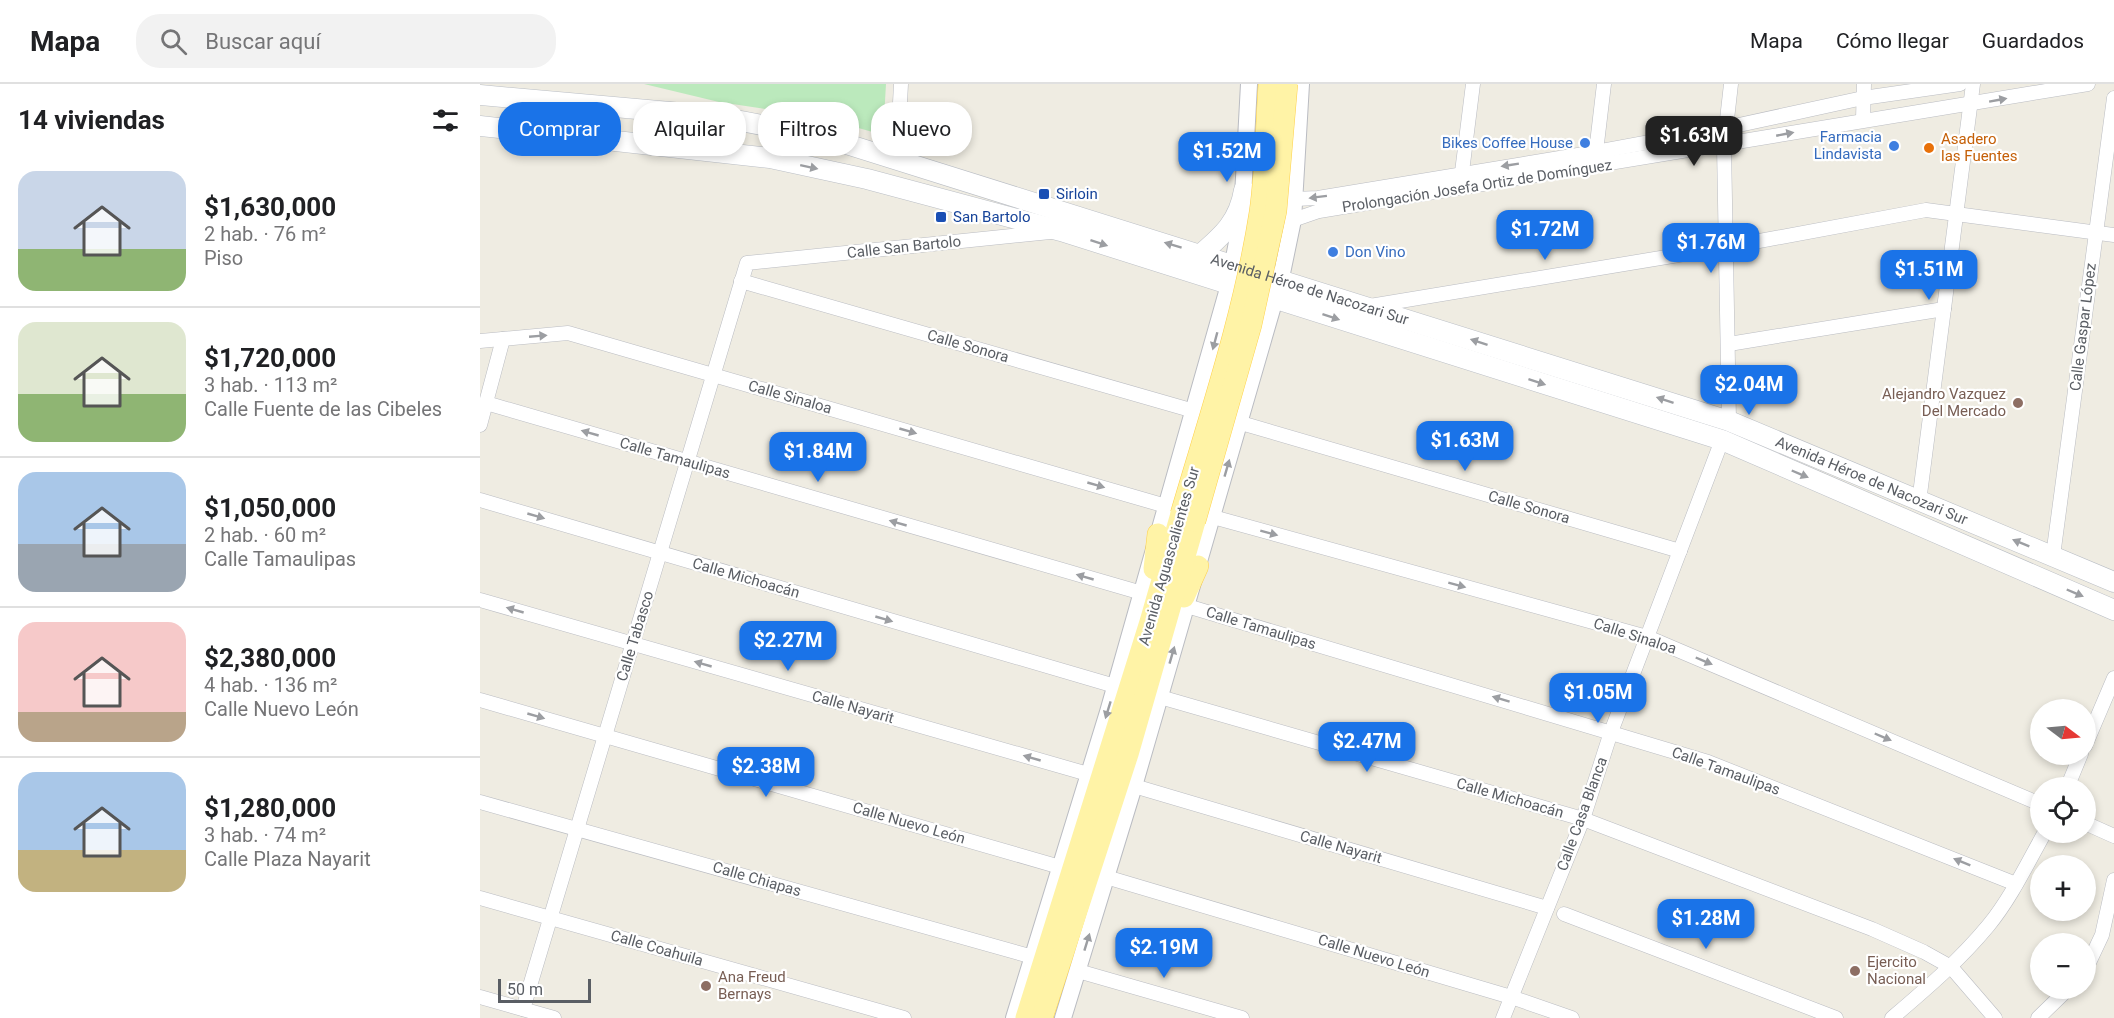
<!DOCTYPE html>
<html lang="es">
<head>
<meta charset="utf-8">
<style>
	body { margin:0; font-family:Roboto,sans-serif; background:#f2f2f2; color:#202124; height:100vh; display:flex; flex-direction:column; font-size:22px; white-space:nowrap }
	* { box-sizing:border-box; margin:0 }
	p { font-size:20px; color:#757577 }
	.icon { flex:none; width:33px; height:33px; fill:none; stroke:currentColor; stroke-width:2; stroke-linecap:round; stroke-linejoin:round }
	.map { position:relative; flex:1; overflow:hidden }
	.panel { display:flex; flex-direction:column; background:#fff; width:480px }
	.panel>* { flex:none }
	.guide { position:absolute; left:18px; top:18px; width:570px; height:54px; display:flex; gap:12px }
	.needle { width:39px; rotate:106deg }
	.controls { position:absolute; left:1550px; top:615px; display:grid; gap:12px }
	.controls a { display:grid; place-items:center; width:66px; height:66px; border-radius:50%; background:#fff; box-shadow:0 3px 9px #0003; font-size:30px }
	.scale { position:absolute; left:18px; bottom:15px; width:93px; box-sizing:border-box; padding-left:6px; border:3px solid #5a5e64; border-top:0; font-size:16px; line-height:21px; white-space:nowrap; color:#5a5e64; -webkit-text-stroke:4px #fff; paint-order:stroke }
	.price { position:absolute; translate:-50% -51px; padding:0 14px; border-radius:12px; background:#1a73e8; color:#fff; font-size:20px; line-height:39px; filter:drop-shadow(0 2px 3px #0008) }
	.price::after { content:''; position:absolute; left:50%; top:36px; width:18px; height:14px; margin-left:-9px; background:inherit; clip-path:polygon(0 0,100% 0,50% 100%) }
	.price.active { background:#222; color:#fff }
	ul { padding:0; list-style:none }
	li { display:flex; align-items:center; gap:18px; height:150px; padding:0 18px }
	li+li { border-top:2px solid #e0e0e0 }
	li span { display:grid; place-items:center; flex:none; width:168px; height:120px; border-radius:18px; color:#555 }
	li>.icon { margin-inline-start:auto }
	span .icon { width:72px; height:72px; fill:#fffc; stroke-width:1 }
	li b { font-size:26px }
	h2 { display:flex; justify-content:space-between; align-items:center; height:72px; padding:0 18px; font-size:26px }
	.pill { padding:0 21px; border-radius:24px; background:#fff; box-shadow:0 3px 9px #0003; font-size:21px; line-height:54px }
	.pill.active { background:#1a73e8; color:#fff }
	header { display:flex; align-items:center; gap:36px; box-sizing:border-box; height:84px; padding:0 30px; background:#fff; border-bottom:2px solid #e0e0e0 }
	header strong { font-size:28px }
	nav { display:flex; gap:33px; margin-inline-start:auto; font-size:21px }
	.search { width:420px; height:54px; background:#f2f2f2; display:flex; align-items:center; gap:15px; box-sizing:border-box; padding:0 21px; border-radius:24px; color:#757577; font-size:22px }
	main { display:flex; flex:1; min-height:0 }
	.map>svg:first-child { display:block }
</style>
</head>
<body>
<header>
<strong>Mapa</strong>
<div class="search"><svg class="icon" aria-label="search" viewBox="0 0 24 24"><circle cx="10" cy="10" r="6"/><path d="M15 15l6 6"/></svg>Buscar aquí</div>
<nav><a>Mapa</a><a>Cómo llegar</a><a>Guardados</a></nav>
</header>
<main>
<section class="panel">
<h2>14 viviendas<svg class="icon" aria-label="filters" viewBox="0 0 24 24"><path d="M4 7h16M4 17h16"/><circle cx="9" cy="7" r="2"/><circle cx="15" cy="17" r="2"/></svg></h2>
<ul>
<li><span style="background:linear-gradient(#c9d6e8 65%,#8fb573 0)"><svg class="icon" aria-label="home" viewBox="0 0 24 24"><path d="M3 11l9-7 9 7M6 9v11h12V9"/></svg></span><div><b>$1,630,000</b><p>2 hab. · 76 m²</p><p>Piso</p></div></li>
<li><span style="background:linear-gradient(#dfe7d0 60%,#8fb573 0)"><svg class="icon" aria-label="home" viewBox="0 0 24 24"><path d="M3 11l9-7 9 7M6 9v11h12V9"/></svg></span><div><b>$1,720,000</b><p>3 hab. · 113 m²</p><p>Calle Fuente de las Cibeles</p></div></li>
<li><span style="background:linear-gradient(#a9c7e8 60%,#9aa5b1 0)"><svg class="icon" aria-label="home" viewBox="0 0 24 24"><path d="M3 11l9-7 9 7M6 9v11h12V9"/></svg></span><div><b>$1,050,000</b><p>2 hab. · 60 m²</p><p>Calle Tamaulipas</p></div></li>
<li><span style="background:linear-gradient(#f6c9c9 75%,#b9a48a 0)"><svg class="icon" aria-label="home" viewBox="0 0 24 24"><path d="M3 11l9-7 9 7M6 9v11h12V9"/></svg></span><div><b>$2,380,000</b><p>4 hab. · 136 m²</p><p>Calle Nuevo León</p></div></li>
<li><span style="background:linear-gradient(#a9c7e8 65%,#c2b280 0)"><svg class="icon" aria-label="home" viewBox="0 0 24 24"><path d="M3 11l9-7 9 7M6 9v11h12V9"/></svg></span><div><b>$1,280,000</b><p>3 hab. · 74 m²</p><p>Calle Plaza Nayarit</p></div></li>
</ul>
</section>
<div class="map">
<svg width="1634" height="934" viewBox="0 0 1634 934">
	<rect width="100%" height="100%" fill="#efece2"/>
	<path fill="#bbe9bc" d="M164,0H406L403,51L340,33L239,18Z"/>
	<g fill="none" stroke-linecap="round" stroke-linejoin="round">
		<g stroke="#babcc2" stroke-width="15">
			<g id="minor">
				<path d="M1383,35L1384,0"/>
				<path d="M1116,68L1124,0"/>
				<path d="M417,75L421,0"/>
				<path d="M981,96L993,0"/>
				<path d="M814,115L838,114L1116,68L1245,44L1383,14L1480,0"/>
				<path d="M813,136L839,127L1608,0"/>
				<path d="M261,197L714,327"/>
				<path d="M890,222L1247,163L1446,126L1634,151"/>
				<path d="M0,257L88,249L686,422"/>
				<path d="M1249,260L1464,225"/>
				<path d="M6,319L662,509"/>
				<path d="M1249,337L1244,62L1251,0"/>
				<path d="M761,339L1200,467"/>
				<path d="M0,341L23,255"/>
				<path d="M0,416L635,602"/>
				<path d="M1439,418L1493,0"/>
				<path d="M733,433L1167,553L1560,720"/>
				<path d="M1573,472L1634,14"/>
				<path d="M0,516L608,690"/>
				<path d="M707,522L1228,678L1536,800"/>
				<path d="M680,613L1103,735L1392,845L1444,868L1471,883L1515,934"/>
				<path d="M0,616L580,783"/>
				<path d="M1605,662L1634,594"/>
				<path d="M654,702L1067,824"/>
				<path d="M1587,704L1601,670"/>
				<path d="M0,718L553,873"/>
				<path d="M1605,739L1634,752"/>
				<path d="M626,793L1031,913L1092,934"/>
				<path d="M0,814L424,934"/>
				<path d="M1084,830L1356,934"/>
				<path d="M598,887L762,934"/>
				<path d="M1605,887L1622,851L1634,796"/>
				<path d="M0,913L74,934"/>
				<path d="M43,925L267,179L570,148"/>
				<path d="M1023,934L1103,735L1131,648L1242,356"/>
				<path d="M1412,934C1446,905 1479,877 1508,842C1531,814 1547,780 1565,748"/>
				<path d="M1558,934L1589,904"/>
			</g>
		</g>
		<g stroke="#babcc2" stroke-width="18">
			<g id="tertiary">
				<path d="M534,934L628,628L749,201L762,131L769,0"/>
				<path d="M583,934L654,702L801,194L813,136L821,0"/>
			</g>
		</g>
		<g stroke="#babec5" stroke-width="21">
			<g id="secondary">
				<path id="s1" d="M0,11L235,32L344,53L1249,337L1634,498"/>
				<path d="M0,42L290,74L387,95L581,147L1242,356L1634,526"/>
				<path d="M721,170C743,151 759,137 764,106"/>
			</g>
		</g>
		<g stroke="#ffd14a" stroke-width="22">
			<g id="primary">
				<path d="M674,485L678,450"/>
				<path d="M704,513L718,482"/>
				<path d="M546,934L670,538L701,430"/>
				<path d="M562,934L648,670L715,437"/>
			</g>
		</g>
		<use href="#minor" stroke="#fff" stroke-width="14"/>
		<use href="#tertiary" stroke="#fff" stroke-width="16"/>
		<use href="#secondary" stroke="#fff" stroke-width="20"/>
		<use href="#primary" stroke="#fff3a6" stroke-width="21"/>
		<g stroke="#ffd14a" stroke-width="22" stroke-linecap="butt">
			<g id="primary-bridge">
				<path d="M701,430C730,331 764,231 780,128C786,86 786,42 789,0"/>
				<path d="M715,437L771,241L796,127L807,0"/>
			</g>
		</g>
		<use href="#primary-bridge" stroke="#fff3a6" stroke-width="21"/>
	</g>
	<defs><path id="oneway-solid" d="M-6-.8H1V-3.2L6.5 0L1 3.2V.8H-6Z" transform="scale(1.5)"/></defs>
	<g fill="#9c9ea2">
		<use href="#oneway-solid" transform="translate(1518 16) rotate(-10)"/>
		<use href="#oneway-solid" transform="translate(1305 50) rotate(-11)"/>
		<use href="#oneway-solid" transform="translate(1030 81) rotate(171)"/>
		<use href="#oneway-solid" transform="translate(329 83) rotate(12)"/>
		<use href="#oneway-solid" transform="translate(838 113) rotate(173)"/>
		<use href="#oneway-solid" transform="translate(619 159) rotate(18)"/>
		<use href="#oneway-solid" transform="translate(693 161) rotate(-163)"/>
		<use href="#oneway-solid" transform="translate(851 233) rotate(18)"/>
		<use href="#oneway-solid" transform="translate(58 252) rotate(-5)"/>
		<use href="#oneway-solid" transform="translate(735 257) rotate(105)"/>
		<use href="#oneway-solid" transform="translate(999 258) rotate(-162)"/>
		<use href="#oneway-solid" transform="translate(1057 298) rotate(18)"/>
		<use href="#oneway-solid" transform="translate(1185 316) rotate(-162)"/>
		<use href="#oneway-solid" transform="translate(428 347) rotate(16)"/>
		<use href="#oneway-solid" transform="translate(110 349) rotate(-164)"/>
		<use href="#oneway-solid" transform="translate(747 384) rotate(-74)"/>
		<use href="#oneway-solid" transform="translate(1320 390) rotate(23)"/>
		<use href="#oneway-solid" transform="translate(616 401) rotate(16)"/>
		<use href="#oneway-solid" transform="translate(56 432) rotate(16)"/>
		<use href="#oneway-solid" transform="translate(418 439) rotate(-164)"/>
		<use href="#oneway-solid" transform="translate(789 449) rotate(15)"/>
		<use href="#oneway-solid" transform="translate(1541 459) rotate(-158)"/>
		<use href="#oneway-solid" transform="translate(605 493) rotate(-164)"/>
		<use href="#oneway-solid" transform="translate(977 501) rotate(15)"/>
		<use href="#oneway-solid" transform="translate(1595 509) rotate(23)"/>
		<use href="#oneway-solid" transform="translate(35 526) rotate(-164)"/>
		<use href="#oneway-solid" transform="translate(404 535) rotate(16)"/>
		<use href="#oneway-solid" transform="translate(692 571) rotate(-74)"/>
		<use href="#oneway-solid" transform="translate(1224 577) rotate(23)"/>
		<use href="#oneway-solid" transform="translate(223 580) rotate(-164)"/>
		<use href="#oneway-solid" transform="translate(1021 615) rotate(-163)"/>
		<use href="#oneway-solid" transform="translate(628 626) rotate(107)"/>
		<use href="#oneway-solid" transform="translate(56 632) rotate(16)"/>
		<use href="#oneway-solid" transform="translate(1403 653) rotate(23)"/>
		<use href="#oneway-solid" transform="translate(552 674) rotate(-164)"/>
		<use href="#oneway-solid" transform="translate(1482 778) rotate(-158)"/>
		<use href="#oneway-solid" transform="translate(607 858) rotate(-73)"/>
	</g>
	<g fill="#3f7fe0" stroke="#fff" stroke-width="2">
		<circle cx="1105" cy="59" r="6"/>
		<circle cx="1414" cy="62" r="6"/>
		<circle cx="853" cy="168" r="6"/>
	</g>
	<circle fill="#e8710a" stroke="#fff" stroke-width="2" cx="1449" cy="64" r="6"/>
	<g fill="#1a4fb4" stroke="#fff" stroke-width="2">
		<rect x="558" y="104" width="12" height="12" rx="3"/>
		<rect x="455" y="127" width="12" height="12" rx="3"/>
	</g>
	<g fill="#8d6e63" stroke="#fff" stroke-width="2">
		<circle cx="1538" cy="319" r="6"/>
		<circle cx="1375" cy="887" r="6"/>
		<circle cx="226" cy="902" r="6"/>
	</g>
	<g text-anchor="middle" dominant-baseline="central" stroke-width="4.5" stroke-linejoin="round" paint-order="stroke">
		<g font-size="15" fill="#366cbe" stroke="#fff" text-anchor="end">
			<text x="1402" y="53">Farmacia<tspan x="1402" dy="17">Lindavista</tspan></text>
			<text x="1093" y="59">Bikes Coffee House</text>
			<text x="865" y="168" text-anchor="start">Don Vino</text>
		</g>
		<g font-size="15" fill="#c56008" stroke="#fff" text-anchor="start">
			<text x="1461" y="55">Asadero<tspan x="1461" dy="17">las Fuentes</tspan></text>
		</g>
		<g font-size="15" fill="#5a5e64" stroke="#fff">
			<text transform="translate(997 102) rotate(-9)">Prolongación Josefa Ortiz de Domínguez</text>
			<text transform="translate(424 163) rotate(-6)">Calle San Bartolo</text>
			<text stroke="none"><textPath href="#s1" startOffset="856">Avenida Héroe de Nacozari Sur</textPath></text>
			<text transform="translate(1603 243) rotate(-83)">Calle Gaspar López</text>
			<text transform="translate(488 262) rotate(16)">Calle Sonora</text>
			<text transform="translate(310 313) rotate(16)">Calle Sinaloa</text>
			<text transform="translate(195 374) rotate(16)">Calle Tamaulipas</text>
			<text stroke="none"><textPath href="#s1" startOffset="1450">Avenida Héroe de Nacozari Sur</textPath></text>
			<text transform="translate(1049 423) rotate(16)">Calle Sonora</text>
			<text transform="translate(689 472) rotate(-74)">Avenida Aguascalientes Sur</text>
			<text transform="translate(266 494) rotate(16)">Calle Michoacán</text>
			<text transform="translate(781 544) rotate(17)">Calle Tamaulipas</text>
			<text transform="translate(155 552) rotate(-73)">Calle Tabasco</text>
			<text transform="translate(1155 552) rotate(18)">Calle Sinaloa</text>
			<text transform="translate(373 623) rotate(16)">Calle Nayarit</text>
			<text transform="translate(1246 687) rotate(20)">Calle Tamaulipas</text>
			<text transform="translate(1030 714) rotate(16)">Calle Michoacán</text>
			<text transform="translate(1102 730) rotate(-70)">Calle Casa Blanca</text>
			<text transform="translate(429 739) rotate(16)">Calle Nuevo León</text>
			<text transform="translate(861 763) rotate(16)">Calle Nayarit</text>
			<text transform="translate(277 795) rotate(16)">Calle Chiapas</text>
			<text transform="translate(177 864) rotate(16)">Calle Coahuila</text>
			<text transform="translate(894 872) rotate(17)">Calle Nuevo León</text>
		</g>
		<g font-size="15" fill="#164399" stroke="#fff" text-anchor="start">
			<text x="576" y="110">Sirloin</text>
			<text x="473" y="133">San Bartolo</text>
		</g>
		<g font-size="15" fill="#785e54" stroke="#fff" text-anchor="start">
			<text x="1526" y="310" text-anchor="end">Alejandro Vazquez<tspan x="1526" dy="17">Del Mercado</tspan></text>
			<text x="1387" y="878">Ejercito<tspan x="1387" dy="17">Nacional</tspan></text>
			<text x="238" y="893">Ana Freud<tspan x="238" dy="17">Bernays</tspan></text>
		</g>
	</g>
</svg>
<div class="controls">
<a><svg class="needle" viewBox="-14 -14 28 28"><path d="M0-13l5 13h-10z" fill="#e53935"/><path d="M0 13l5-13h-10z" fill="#757577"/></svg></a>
<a><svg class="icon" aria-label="locate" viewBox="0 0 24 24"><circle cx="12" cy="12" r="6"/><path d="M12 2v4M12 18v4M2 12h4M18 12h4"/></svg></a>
<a>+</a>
<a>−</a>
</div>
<div class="scale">50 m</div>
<b class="price active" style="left:1214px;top:83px">$1.63M</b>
<b class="price" style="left:747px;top:99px">$1.52M</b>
<b class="price" style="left:1065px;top:177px">$1.72M</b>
<b class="price" style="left:1231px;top:190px">$1.76M</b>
<b class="price" style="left:1449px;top:217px">$1.51M</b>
<b class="price" style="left:1269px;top:332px">$2.04M</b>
<b class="price" style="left:985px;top:388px">$1.63M</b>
<b class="price" style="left:338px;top:399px">$1.84M</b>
<b class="price" style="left:308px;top:588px">$2.27M</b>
<b class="price" style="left:1118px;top:640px">$1.05M</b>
<b class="price" style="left:887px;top:689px">$2.47M</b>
<b class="price" style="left:286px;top:714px">$2.38M</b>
<b class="price" style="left:1226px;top:866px">$1.28M</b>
<b class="price" style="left:684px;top:895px">$2.19M</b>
<div class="guide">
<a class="pill active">Comprar</a>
<a class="pill">Alquilar</a>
<a class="pill">Filtros</a>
<a class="pill">Nuevo</a>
</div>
</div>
</main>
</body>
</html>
